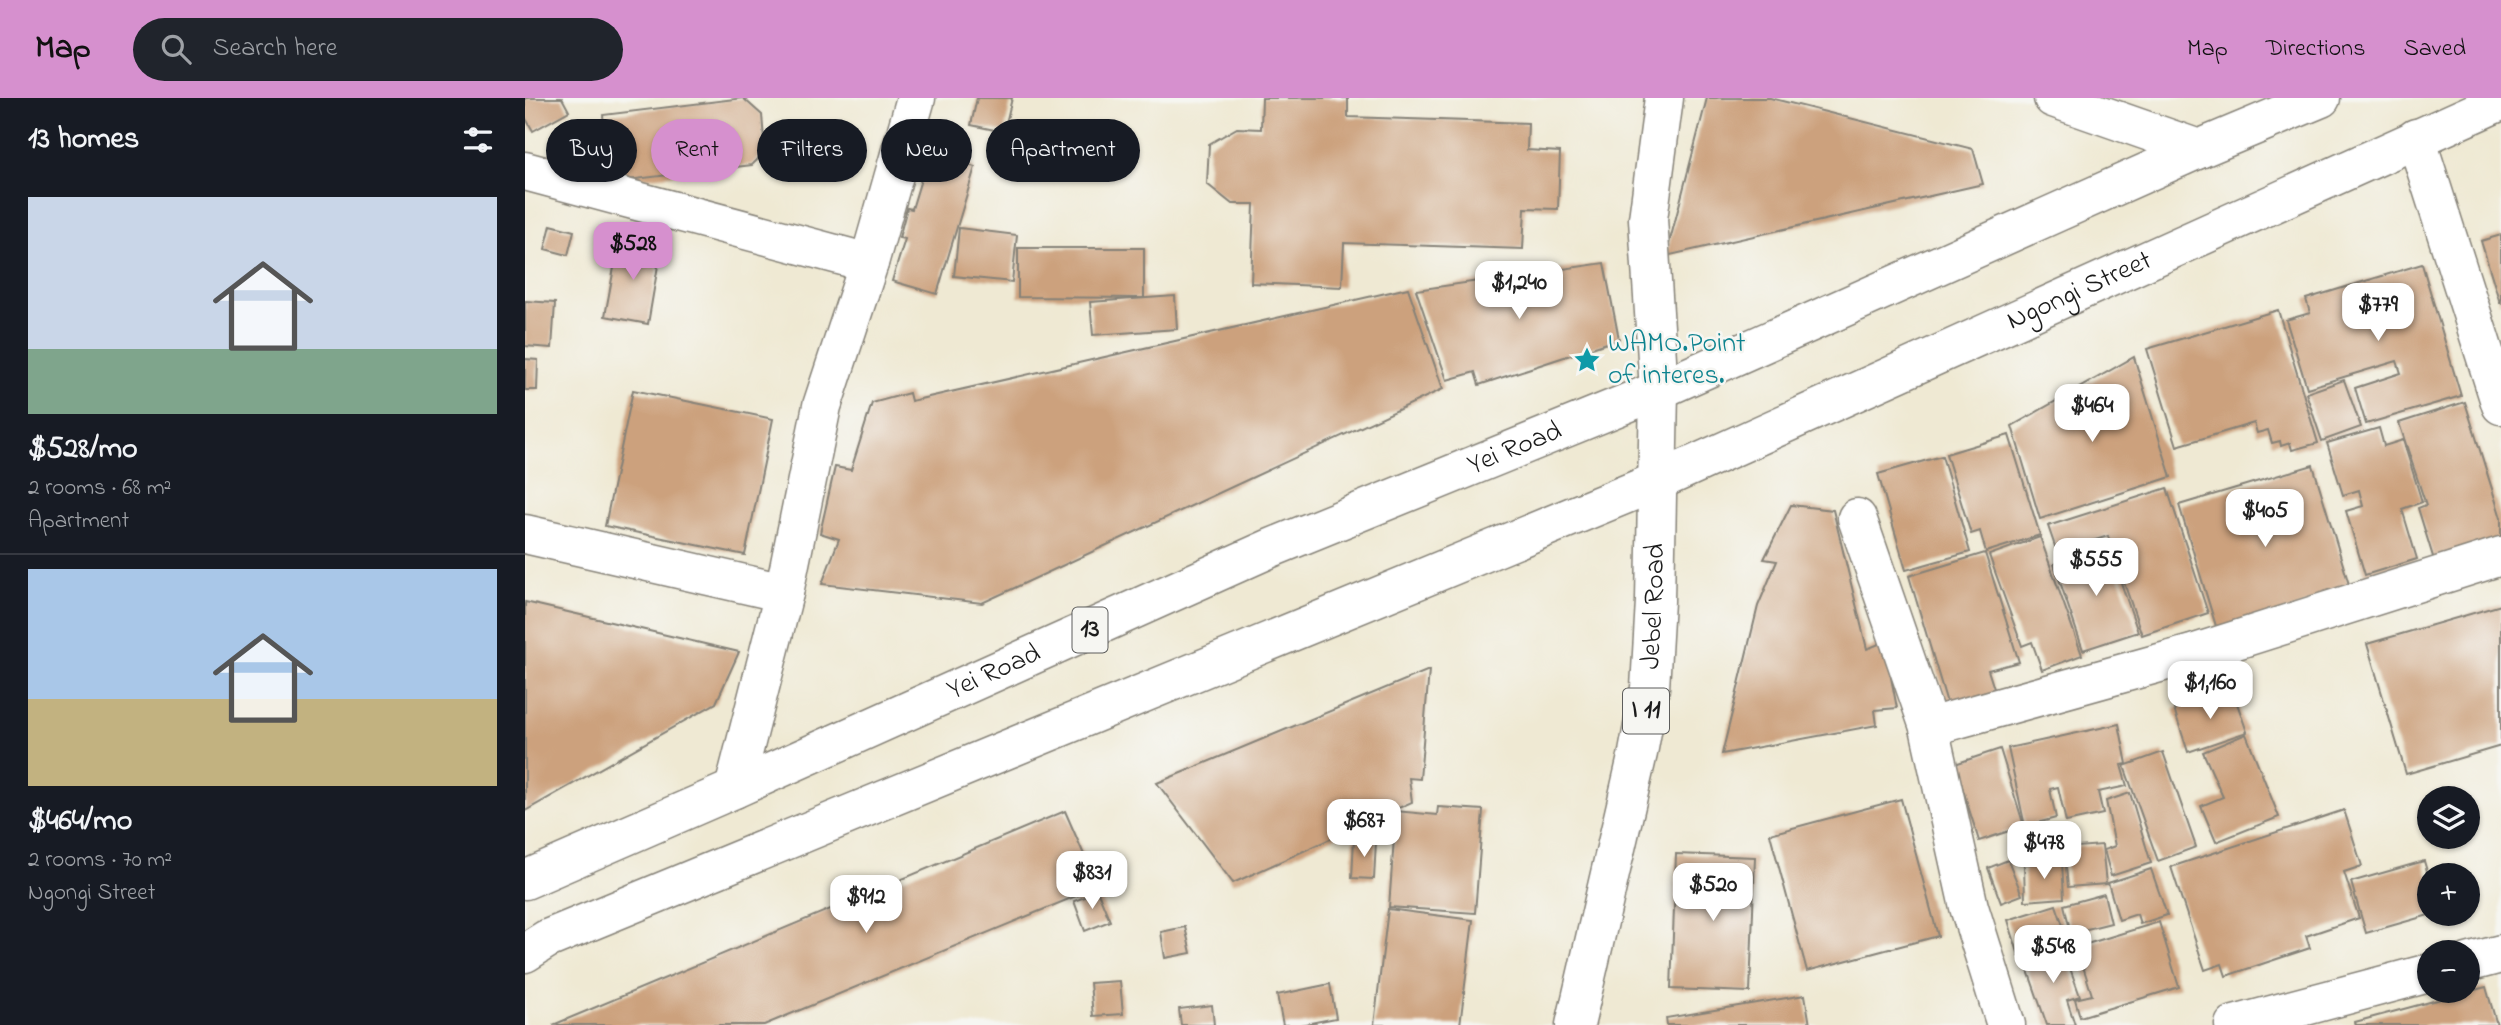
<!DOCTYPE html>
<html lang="en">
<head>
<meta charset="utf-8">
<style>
	body { margin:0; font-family:"Indie Flower",sans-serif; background:#20242c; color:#f1f3f6; height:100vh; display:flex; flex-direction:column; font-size:26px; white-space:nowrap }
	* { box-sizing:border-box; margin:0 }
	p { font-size:23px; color:#9ea1a6 }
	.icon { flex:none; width:38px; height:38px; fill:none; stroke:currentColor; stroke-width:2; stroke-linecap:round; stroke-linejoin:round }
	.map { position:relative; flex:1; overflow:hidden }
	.details { display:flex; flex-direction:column; background:#171b24; width:525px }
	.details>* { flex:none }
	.banner { position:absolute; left:21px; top:21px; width:665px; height:63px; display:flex; gap:14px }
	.controls { position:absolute; left:1892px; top:688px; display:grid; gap:14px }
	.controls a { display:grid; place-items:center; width:63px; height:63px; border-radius:50%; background:#171b24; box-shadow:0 2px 5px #0004; font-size:35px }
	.price { position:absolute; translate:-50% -60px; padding:0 16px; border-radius:14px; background:#fff; color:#222; font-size:23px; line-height:46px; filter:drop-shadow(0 2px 4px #0008) }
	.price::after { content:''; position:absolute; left:50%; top:42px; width:21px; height:16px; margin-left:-10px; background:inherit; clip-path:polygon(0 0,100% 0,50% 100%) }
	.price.current { background:#d690ce; color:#111 }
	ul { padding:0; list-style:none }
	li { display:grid; align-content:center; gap:14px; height:371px; padding:0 28px }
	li+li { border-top:2px solid #363941 }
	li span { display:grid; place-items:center; height:217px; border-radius:0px; color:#555 }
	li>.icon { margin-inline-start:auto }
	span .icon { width:126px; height:126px; fill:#fffc; stroke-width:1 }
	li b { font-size:30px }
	h2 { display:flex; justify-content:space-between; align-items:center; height:84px; padding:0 28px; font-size:30px }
	.pill { padding:0 24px; border-radius:32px; background:#171b24; box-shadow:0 2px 5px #0004; font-size:24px; line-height:63px }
	.pill.current { background:#d690ce; color:#111 }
	header { display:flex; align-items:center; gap:42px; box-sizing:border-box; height:98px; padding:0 35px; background:#d690ce; color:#111 }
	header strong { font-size:33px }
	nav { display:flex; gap:38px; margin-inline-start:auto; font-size:24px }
	.search { width:490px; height:63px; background:#20242c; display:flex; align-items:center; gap:18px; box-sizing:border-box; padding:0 24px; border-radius:38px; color:#9ea1a6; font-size:26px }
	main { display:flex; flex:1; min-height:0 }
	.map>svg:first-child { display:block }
</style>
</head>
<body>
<header>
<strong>Map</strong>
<div class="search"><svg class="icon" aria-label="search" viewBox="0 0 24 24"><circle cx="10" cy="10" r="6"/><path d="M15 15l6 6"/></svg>Search here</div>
<nav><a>Map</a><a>Directions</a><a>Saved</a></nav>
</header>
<main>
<section class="details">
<h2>13 homes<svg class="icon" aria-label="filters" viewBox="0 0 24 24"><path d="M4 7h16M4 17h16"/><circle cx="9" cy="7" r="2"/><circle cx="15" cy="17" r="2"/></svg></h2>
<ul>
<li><span style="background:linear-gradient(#c9d6e8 70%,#7fa58c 0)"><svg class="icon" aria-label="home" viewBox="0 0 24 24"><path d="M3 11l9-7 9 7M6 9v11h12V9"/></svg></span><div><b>$528/mo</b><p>2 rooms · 68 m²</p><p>Apartment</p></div></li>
<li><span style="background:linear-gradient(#a9c7e8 60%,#c2b280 0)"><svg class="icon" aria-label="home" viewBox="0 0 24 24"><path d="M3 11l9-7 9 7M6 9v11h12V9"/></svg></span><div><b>$464/mo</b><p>2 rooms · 70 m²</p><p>Ngongi Street</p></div></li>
</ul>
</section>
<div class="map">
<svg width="1976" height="927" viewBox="0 0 1976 927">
	<rect width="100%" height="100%" fill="#f6f6f2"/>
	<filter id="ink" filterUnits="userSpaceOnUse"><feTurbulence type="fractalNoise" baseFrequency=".0143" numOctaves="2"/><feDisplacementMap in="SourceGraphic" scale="14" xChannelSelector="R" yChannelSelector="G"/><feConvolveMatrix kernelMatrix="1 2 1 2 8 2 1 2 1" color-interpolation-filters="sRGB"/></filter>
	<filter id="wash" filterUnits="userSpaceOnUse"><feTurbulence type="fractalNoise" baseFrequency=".00686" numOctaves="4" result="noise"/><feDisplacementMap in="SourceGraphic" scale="28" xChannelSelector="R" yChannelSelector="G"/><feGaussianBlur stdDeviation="1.57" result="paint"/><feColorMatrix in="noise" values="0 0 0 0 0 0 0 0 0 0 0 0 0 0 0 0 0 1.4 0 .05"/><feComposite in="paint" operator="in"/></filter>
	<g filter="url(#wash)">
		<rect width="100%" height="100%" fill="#efe9d3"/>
		<g id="blocks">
			<g fill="#cca17d">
				<path d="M0,0H37L44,13L8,33L0,19Z"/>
				<path d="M218,0L237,17L240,54L227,67L86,84L78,17Z"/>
				<path d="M452,0H487L479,34L446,27Z"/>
				<path d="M737,0H823V19L1003,25L1002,52L1035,54L1033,111L1000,110L998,151L819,145L817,189L726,185L729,106H707L682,86L684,46L712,30L736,31Z"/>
				<path d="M1182,0H1245L1448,51L1458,86L1141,158Z"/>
				<path d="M404,55L450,69L412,196L367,183L380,141L374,140L382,110L387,111Z"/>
				<path d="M26,127L49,133L43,157L20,151Z"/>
				<path d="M434,130L492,137L487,184L429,178Z"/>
				<path d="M1976,137V205H1975L1956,143Z"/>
				<path d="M94,143L136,150L123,226L80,218Z"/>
				<path d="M493,150H619V200L493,199Z"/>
				<path d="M1079,165L1094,241L954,287L950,274L922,282L891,192Z"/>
				<path d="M1897,166L1936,298L1841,326L1830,290L1876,275L1872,263L1782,290L1761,222L1785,215L1781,201Z"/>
				<path d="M883,190L918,291L457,505L297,486L314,441L295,435L310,369L326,372L347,305L384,295L386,303Z"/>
				<path d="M650,198L652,231L568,237L565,204Z"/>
				<path d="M0,203L30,205L27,250L0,248Z"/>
				<path d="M1753,212L1793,345L1767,352L1765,345L1756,348L1755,343L1747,345L1743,332L1732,335L1729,325L1652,348L1622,251Z"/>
				<path d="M1609,259L1646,379L1515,421L1487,328Z"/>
				<path d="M0,261L13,262L12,292H0Z"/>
				<path d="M1819,282L1836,329L1797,343L1781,295Z"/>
				<path d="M108,292L248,321L220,457L80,428Z"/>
				<path d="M1940,304L1976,420V441L1909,462L1893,410L1901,407L1874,325Z"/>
				<path d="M1854,330L1859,348L1878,342L1897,404L1877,411L1892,461L1840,477L1821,413L1838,408L1834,392L1818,397L1802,345Z"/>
				<path d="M1484,337L1515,437L1461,454L1455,433L1446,436L1421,356Z"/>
				<path d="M1417,358L1445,454L1381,472L1353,376Z"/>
				<path d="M1788,367L1825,490L1694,538L1654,407Z"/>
				<path d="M1642,390L1683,515L1617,537L1583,438L1532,454L1523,428Z"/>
				<path d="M1266,407L1308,412L1342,551L1359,544L1372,610L1350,612L1352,627L1197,656L1233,508L1252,463L1239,461Z"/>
				<path d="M1515,439L1557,557L1517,572L1507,544L1497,548L1464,457Z"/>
				<path d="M1583,447L1613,534L1558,552L1529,466Z"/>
				<path d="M1460,455L1494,564L1463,572L1472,600L1425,615L1384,478Z"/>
				<path d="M0,504L214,554L191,605L0,713Z"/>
				<path d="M1976,507V648L1881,676L1842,546Z"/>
				<path d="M904,572L895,681L884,680L887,704L708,785L632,685Z"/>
				<path d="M1707,591L1722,634L1663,654L1649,611Z"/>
				<path d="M1594,626L1602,666L1596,667L1602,688L1573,694L1578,716L1541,724L1533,689L1525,691L1531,720L1500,728L1483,650Z"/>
				<path d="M1721,636L1754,719L1691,744L1676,708L1698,699L1678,654Z"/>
				<path d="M1475,651L1499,728L1454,743L1430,666Z"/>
				<path d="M1638,654L1671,749L1633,763L1599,668Z"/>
				<path d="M1605,695L1626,765L1586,778L1579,752L1590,748L1581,703Z"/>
				<path d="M1376,701L1413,838L1282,873L1245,736Z"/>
				<path d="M913,709L958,712L950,815L864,809L871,713L912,717Z"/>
				<path d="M1819,712L1837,768L1819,774L1834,820L1781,838L1785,850L1701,878L1697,866L1680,872L1646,769Z"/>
				<path d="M540,713L573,789L239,927H28Z"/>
				<path d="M829,741L851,743L849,781L827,780Z"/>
				<path d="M1577,747L1581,786L1543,789L1539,750Z"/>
				<path d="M1151,756L1230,759L1225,894L1146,891Z"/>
				<path d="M1483,762L1497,797L1476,805L1463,770Z"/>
				<path d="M1899,763L1904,780V817L1841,835L1826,784Z"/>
				<path d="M1537,764L1539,800L1500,803L1499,766Z"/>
				<path d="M1626,771L1642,817L1615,826L1612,816L1594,822L1583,785Z"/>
				<path d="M573,794L585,823L560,833L549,803Z"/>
				<path d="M1579,796L1586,825L1546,835L1539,807Z"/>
				<path d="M1531,807L1543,842L1494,858L1483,822Z"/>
				<path d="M863,811L948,822L935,927H849Z"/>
				<path d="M1634,824L1654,889L1555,919L1550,901L1567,897L1552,849Z"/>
				<path d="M660,829L666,855L640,860L636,834Z"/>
				<path d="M1537,848L1555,898L1542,902L1550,927H1522L1499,861Z"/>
				<path d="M595,883L598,916L568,918L565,885Z"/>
				<path d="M805,886L811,920L775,927H758L752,897Z"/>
				<path d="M1961,889L1972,927H1831L1830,924Z"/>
				<path d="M1280,897L1285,927H1142L1141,920Z"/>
				<path d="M687,907L689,927H656L654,911Z"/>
			</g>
		</g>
	</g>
	<g filter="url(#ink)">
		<use href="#blocks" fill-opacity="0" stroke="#868278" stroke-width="2"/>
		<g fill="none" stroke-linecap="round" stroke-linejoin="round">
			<g stroke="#868278" stroke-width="41">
				<g id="street">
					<path d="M1528,0L1674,51"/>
					<path d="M1891,40L1976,307"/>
					<path d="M0,73L344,165"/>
					<path d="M1134,292L1123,121L1139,0"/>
					<path d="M1332,420L1404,629L1444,809L1481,927"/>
					<path d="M0,436L259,495"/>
					<path d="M1404,629L1667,556L1976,458"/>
					<path d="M209,691L259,495L297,308L344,165L391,0"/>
					<path d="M1942,865L1976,856"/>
					<path d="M1709,927L1904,875"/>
				</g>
			</g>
			<g stroke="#868278" stroke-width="41">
				<g id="primary">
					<path id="s1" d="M0,782L209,691L746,450L1134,292L1674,51L1796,0"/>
					<path id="s2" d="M0,855L22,841L1133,383L1976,3"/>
					<path id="s3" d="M1050,927L1113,655L1125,590L1130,503L1134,292"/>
				</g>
			</g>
			<use href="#street" stroke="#fff" stroke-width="38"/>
			<use href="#primary" stroke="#fff" stroke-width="38"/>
		</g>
	</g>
	<defs>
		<g id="sight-bare" transform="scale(2.1)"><path d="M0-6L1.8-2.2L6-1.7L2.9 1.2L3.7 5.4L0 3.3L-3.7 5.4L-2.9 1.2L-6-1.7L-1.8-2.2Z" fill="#0f9aa8" stroke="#f6f6f2" stroke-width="2.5" paint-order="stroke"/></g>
	</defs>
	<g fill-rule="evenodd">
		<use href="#sight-bare" x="1062" y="262"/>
	</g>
	<g text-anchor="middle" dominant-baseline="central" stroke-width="5" stroke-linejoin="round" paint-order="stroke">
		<g fill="#f6f6f2" stroke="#5d5d5c" stroke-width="2">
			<rect x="547.5" y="509.5" width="35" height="45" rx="5"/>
			<rect x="1098" y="590.5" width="46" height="45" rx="5"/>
		</g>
		<g font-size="26" font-weight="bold" fill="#1c1c1c">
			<text x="565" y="532">13</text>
			<text x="1121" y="613">I 11</text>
		</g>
		<g font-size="28" fill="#1c1c1c" stroke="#f6f6f2">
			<text stroke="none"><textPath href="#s2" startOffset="1690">Ngongi Street</textPath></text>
			<text stroke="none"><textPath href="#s1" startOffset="1080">Yei Road</textPath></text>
			<text stroke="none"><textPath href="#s3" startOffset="427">Jebel Road</textPath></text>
			<text stroke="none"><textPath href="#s1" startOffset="513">Yei Road</textPath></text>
		</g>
		<g font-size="28" fill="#0d838f" stroke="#f6f6f2" text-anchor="start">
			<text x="1083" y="246">WAMO.Point<tspan x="1083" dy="32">of interes.</tspan></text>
		</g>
	</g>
</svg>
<div class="controls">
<a><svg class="icon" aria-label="layers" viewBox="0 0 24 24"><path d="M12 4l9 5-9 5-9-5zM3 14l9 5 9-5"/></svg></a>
<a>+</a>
<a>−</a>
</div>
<b class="price current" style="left:108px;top:184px">$528</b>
<b class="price" style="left:994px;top:223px">$1,240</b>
<b class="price" style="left:1853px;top:245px">$779</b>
<b class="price" style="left:1567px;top:346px">$464</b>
<b class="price" style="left:1740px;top:451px">$405</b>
<b class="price" style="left:1571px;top:500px">$555</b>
<b class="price" style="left:1685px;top:623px">$1,160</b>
<b class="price" style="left:839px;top:761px">$687</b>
<b class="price" style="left:1519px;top:783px">$478</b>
<b class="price" style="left:567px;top:813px">$831</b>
<b class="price" style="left:1188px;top:825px">$520</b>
<b class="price" style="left:341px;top:837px">$912</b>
<b class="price" style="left:1528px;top:887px">$548</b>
<div class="banner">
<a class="pill">Buy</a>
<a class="pill current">Rent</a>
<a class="pill">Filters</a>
<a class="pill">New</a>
<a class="pill">Apartment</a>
</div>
</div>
</main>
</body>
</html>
